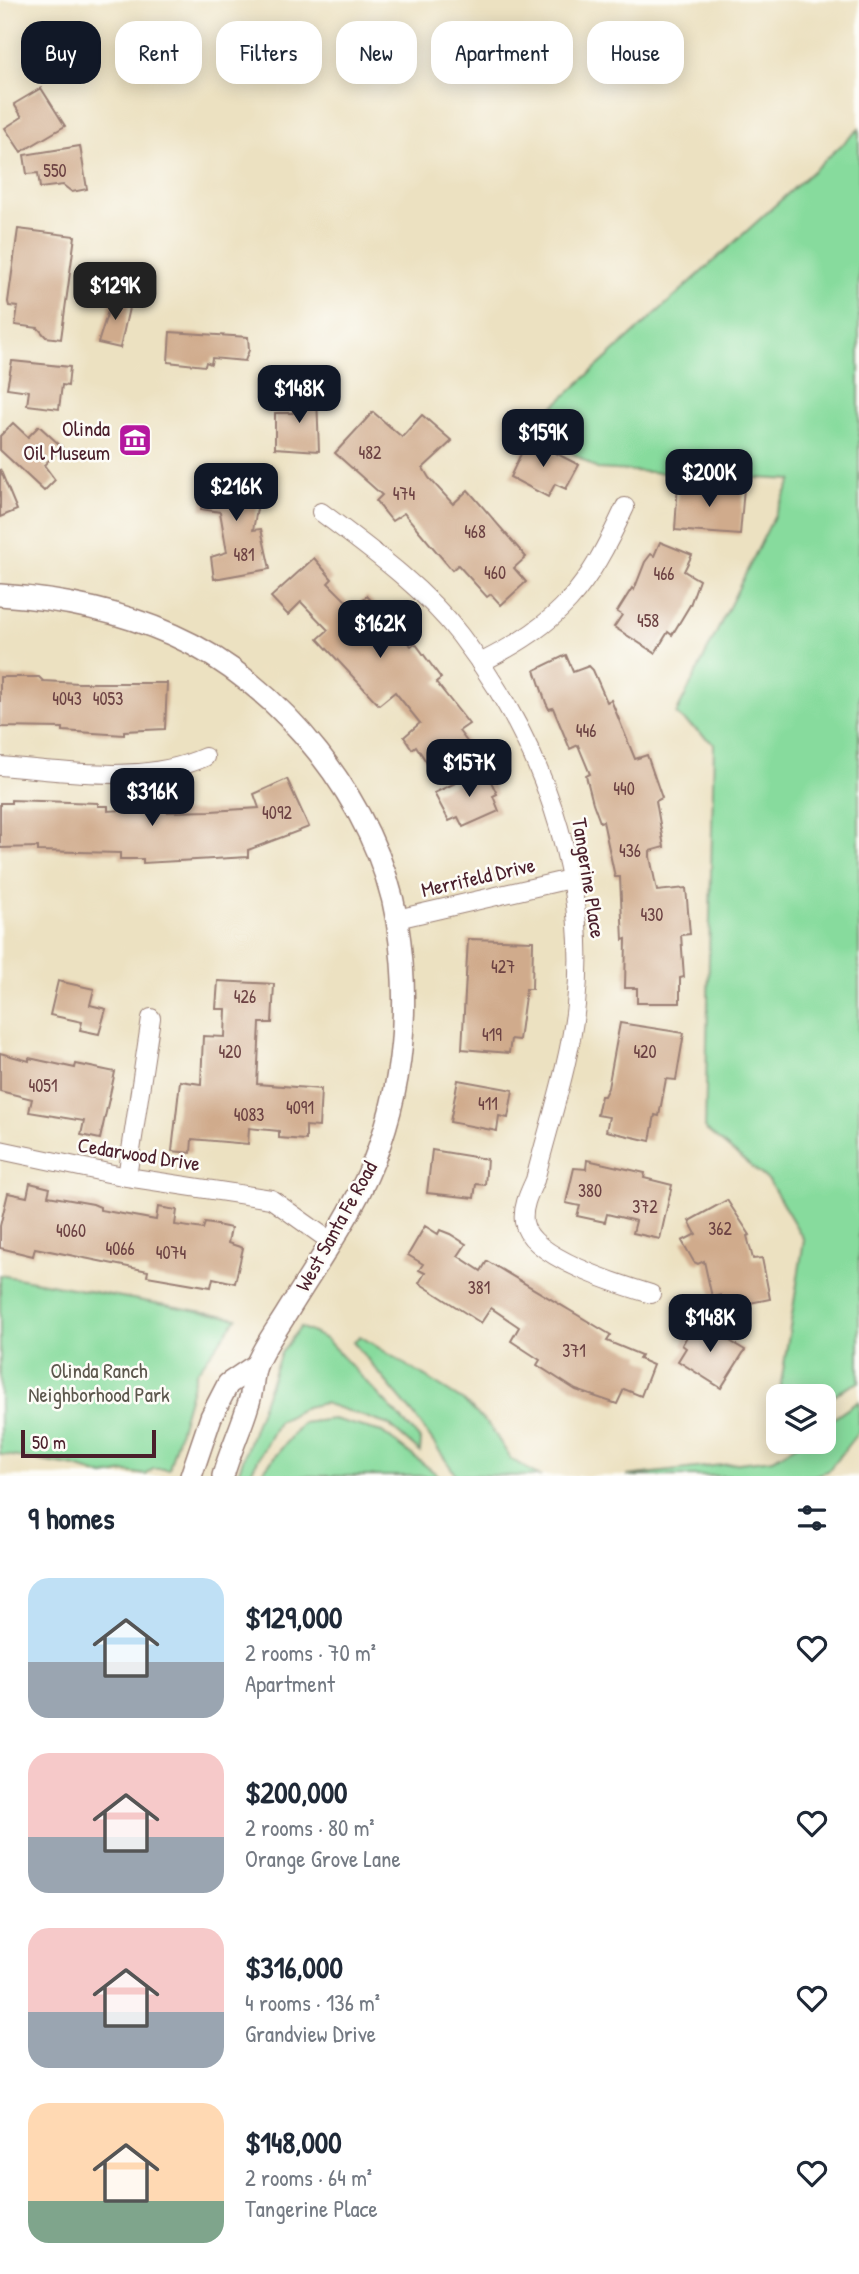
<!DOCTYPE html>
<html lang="en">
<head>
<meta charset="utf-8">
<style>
	body { margin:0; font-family:"Patrick Hand",sans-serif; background:#f2f2f3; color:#1f2937; height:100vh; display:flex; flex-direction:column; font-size:26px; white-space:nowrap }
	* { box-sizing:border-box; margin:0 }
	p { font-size:23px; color:#747a83 }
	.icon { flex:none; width:38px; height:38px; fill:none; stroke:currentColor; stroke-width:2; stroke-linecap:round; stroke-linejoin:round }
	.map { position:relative; height:1476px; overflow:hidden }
	.sheet { display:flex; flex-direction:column; background:#fff; flex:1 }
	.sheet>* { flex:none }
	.hud { position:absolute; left:21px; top:21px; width:817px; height:63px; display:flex; gap:14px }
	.tools { position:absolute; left:766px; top:1384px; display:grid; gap:14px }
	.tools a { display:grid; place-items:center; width:70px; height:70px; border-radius:14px; background:#fff; box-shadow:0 4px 18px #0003; font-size:35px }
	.scale { position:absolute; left:21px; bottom:18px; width:135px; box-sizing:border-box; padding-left:7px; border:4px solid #4a1f2b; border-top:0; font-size:19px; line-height:24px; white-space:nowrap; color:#4a1f2b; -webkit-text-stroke:5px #fdfcf7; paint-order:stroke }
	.price { position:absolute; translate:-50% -60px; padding:0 16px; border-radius:14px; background:#111827; color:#fff; font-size:23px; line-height:46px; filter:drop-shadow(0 2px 4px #0008) }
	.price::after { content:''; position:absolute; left:50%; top:42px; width:21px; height:16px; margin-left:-10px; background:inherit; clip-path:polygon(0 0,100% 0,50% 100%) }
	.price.selected { background:#222; color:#fff }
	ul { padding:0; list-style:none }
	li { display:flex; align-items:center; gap:21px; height:175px; padding:0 28px }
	li span { display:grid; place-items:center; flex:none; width:196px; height:140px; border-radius:21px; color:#555 }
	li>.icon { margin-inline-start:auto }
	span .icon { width:84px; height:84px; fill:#fffc; stroke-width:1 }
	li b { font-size:30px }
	h2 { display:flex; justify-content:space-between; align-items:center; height:84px; padding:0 28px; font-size:30px }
	.tag { padding:0 24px; border-radius:21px; background:#fff; box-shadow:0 4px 18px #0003; font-size:24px; line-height:63px }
	.tag.selected { background:#111827; color:#fff }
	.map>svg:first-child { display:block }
</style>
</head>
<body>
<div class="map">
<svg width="859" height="1476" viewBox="0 0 859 1476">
	<rect width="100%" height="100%" fill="#fdfcf7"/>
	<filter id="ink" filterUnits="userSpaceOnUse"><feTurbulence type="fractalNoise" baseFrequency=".0143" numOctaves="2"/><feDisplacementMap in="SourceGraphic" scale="14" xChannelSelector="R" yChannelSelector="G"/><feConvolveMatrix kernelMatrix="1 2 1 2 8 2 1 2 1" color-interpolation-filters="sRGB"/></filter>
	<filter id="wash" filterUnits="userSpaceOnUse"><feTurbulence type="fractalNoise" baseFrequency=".00686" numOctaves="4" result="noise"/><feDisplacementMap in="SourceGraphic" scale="28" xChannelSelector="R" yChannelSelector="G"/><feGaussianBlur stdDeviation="1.57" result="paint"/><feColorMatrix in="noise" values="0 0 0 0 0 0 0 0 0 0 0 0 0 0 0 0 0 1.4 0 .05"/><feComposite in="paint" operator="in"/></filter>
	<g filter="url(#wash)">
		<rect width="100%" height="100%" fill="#ece1c1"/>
		<g fill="#87db9d" stroke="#687d64" stroke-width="2">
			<path d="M859,129V1382L837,1393L824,1405V1396H779L804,1240L769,1181L705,1129L714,744L676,714L792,480L597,469L532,426Z"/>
			<path d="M0,1275L237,1318L196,1373L169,1469H153L146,1475L126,1472L104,1476L76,1467L0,1454Z"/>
			<path d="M300,1327L326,1339L421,1440L420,1452L389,1425L324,1403L306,1407L278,1422L249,1476H237L281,1353Z"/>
			<path d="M360,1336L465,1402L491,1428L511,1459L539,1476L456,1475L415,1416L353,1342Z"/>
			<path d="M859,1401V1431L828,1471L813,1476H627L773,1459L802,1442H824V1425Z"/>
			<path d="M333,1419L382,1432L439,1476H259L302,1423Z"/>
		</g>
		<g id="blocks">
			<g fill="#d0ab8c">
				<path d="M41,88L65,126L21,152L5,128L22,117L14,104Z"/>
				<path d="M80,146L87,189L72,192L63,185L40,188L38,173L27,174L24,155Z"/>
				<path d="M18,229L75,236L61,339L46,337L38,328L15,325L18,307L9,306L8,302Z"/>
				<path d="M113,295L131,299L120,348L98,343Z"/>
				<path d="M170,332L248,337L249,350L245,361L212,358L211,364L206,362L205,366L168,362Z"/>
				<path d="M12,361L70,367L68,386L62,385L59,409L27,405L29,391L7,388Z"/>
				<path d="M298,394H314L317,397L319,451L275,448V413H293L292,396Z"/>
				<path d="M373,412L402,437L422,415L452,441L423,468L429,478L453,504L468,490L526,557L514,568L526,582L501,605L491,594L487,597L458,565L452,570L404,513L392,521L376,501L382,495L335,453Z"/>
				<path d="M13,423L28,437L39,426L62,447L44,465L55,480L44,491L0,450V436Z"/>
				<path d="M528,439L579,465L566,489L555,484L548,497L510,477Z"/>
				<path d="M208,468L255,478L253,491L260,493L253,530L261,529L270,569L214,579L211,557L227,552L220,512L201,509Z"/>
				<path d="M0,469L17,510L0,517Z"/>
				<path d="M678,483L744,488L740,535L675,530Z"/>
				<path d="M660,542L692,555L684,571L699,580L690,605L672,635L668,632L655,653L614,627L622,615L617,612L632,588L634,590L645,562L651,554L654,556Z"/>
				<path d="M314,558L332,579L328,583L353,608L367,596L411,646L415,643L441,678L436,682L469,724L459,731L468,743L431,769L416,746L412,749L404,737L420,723L395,692L379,705L318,639L328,630L301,602L288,615L271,597Z"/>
				<path d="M566,655L573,672L589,666L593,670L607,702L611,700L635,759L647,755L662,798L656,801L664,847L650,851V857L657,891L686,888L690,934L681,935L684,977L680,978V1003H637V988H625L626,939L623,940L620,877H615L603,821L600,822L593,803L586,776L590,774L578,745L570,749L553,708L549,709L546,703L535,670Z"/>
				<path d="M0,677H39L43,681L79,683H167L165,729L124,731V735L63,731V728L0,727Z"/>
				<path d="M485,769L497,794L493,796L499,811L463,827L458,817L449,821L434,793Z"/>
				<path d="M287,779L309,827L248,850V857L143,863V859H120V853L38,851V847L0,848V803H11V800L98,803V806H108V811L156,808L167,809V812L211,811L259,808L254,794Z"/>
				<path d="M468,939L533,941L532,989H526L519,1040L511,1039L509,1053L462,1049Z"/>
				<path d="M58,981L94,989L90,1005L106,1009L99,1034L80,1030L82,1022L50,1015Z"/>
				<path d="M218,981L274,984L272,1023H260L257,1084L321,1089L319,1127L306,1126V1140L279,1138V1131L249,1128L248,1144L192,1139L191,1153L172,1151L180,1081L201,1084L203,1036L225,1037L226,1009H216Z"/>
				<path d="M620,1023L684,1033L676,1080L666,1079L659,1116L655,1115L650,1141L606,1131L609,1117L597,1115L601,1096H604L608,1088Z"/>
				<path d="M0,1053L29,1061V1058L75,1068L76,1064L115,1072L100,1139L81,1135L84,1121L29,1112L32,1099L0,1091Z"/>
				<path d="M458,1080L513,1090L508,1118L499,1116L497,1131L450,1122Z"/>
				<path d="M432,1150L487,1159L485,1185L476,1184L474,1198L427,1193Z"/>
				<path d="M587,1160L645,1173L644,1178L672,1185L660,1239L633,1233L636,1221L607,1214L605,1222L577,1216L580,1206L566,1203L574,1168L586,1169Z"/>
				<path d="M30,1183L50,1188L48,1196L93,1204L100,1207V1210L156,1220L158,1207L177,1210L175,1225L203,1229L205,1223L212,1224L231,1228L228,1243L243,1248L235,1283L213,1278L211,1287L147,1276L148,1271L35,1248L33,1256L0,1248V1226L8,1193L27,1197Z"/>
				<path d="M727,1200L750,1235L747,1236L753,1259L762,1258L770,1299L724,1308L721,1295L712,1297L704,1261L698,1264L694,1262L682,1241L696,1234L689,1221Z"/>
				<path d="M425,1226L438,1234L440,1230L450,1234L466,1244L458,1256L481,1271L487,1261L611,1335L607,1341L641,1355L639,1359L653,1365L641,1396L624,1389L617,1404L576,1390L537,1365L540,1360L511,1341L519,1327L491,1308L481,1323L419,1283L425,1273L419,1270L423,1264L408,1255Z"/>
				<path d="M696,1321L745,1350L721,1388L678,1361L686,1348L682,1345Z"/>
			</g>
		</g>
	</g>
	<g filter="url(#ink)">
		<use href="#blocks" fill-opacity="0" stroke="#9b8076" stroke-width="2"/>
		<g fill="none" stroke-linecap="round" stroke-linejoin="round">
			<g stroke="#9b8076" stroke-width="20">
				<g id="minor">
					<path d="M321,512C370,549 423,587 460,635C540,739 590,872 576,1005C570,1062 549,1124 535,1180C529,1193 522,1207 524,1222C529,1257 621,1285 651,1294"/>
					<path d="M480,663C562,622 587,589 625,507"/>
					<path d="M0,766C67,771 143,785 205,757"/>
					<path d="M397,919L570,879"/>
					<path d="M0,1150L127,1177L271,1199L330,1241"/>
					<path d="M127,1177L151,1018"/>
				</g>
			</g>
			<g stroke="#9b8076" stroke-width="24">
				<g id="tertiary">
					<path d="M0,595C61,599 117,610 173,635C280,682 378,805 397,921C409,996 405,1072 380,1144C360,1204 321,1257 288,1311C278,1328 263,1347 256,1366C252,1378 253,1393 248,1405C241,1429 230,1451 223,1476"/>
					<path d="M191,1476L211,1417L228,1384L256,1365"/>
				</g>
			</g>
			<use href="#minor" stroke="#fff" stroke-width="18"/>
			<use href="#tertiary" stroke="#fff" stroke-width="21"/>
		</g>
	</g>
	<defs>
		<g id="museum-square" transform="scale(1.75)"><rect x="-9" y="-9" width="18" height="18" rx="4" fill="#b5179e" stroke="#fdfcf7"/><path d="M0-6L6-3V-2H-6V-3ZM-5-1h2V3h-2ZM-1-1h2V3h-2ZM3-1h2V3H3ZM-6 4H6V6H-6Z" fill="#fff"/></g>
	</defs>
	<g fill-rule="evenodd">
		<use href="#museum-square" x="135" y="440"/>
	</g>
	<g text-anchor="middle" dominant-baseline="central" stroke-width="5" stroke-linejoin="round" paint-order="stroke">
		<g font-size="18" fill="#6c4243">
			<text x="55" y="170">550</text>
			<text x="370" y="452">482</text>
			<text x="404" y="493">474</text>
			<text x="475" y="531">468</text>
			<text x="244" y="554">481</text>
			<text x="495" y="572">460</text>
			<text x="664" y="573">466</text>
			<text x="648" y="620">458</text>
			<text x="67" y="698">4043</text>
			<text x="108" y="698">4053</text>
			<text x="586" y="730">446</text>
			<text x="624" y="788">440</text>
			<text x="277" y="812">4092</text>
			<text x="630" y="850">436</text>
			<text x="652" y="914">430</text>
			<text x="503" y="966">427</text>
			<text x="245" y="996">426</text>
			<text x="492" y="1034">419</text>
			<text x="230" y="1051">420</text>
			<text x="645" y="1051">420</text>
			<text x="43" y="1085">4051</text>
			<text x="488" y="1103">411</text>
			<text x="300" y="1107">4091</text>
			<text x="249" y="1114">4083</text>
			<text x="590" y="1190">380</text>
			<text x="645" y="1206">372</text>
			<text x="720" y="1228">362</text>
			<text x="71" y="1230">4060</text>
			<text x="120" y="1248">4066</text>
			<text x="171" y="1252">4074</text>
			<text x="479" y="1287">381</text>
			<text x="574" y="1350">371</text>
		</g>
		<g font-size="21" fill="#4a1f2b" stroke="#fdfcf7" text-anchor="end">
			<text x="110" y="428">Olinda<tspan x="110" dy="24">Oil Museum</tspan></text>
		</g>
		<g font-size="21" fill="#4a1f2b" stroke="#fdfcf7">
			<text transform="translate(478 877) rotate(-13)">Merrifeld Drive</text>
			<text transform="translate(589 878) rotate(81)">Tangerine Place</text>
			<text transform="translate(139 1154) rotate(9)">Cedarwood Drive</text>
			<text transform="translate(336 1226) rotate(-61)">West Santa Fe Road</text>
		</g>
		<g font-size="21" fill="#5c574d" stroke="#fdfcf7">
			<text x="99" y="1370">Olinda Ranch<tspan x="99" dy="24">Neighborhood Park</tspan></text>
		</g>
	</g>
</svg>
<div class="tools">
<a><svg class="icon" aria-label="layers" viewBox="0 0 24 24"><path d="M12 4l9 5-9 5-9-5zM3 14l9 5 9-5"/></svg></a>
</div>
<div class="scale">50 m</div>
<b class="price selected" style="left:115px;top:322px">$129K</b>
<b class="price" style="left:299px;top:425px">$148K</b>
<b class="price" style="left:543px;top:469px">$159K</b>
<b class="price" style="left:709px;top:509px">$200K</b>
<b class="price" style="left:236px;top:523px">$216K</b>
<b class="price" style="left:380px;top:660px">$162K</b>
<b class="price" style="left:469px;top:799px">$157K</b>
<b class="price" style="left:152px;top:828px">$316K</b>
<b class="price" style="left:710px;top:1354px">$148K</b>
<div class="hud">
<a class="tag selected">Buy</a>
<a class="tag">Rent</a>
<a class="tag">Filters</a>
<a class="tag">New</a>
<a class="tag">Apartment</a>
<a class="tag">House</a>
</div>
</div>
<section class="sheet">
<h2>9 homes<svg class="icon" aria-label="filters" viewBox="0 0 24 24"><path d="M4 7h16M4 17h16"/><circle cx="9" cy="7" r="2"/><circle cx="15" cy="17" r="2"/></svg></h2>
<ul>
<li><span style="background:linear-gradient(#bfe0f5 60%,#9aa5b1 0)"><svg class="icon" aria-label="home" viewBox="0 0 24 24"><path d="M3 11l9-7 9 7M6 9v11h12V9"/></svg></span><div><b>$129,000</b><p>2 rooms · 70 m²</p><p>Apartment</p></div><svg class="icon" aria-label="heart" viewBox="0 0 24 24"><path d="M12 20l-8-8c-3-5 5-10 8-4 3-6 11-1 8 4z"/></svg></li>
<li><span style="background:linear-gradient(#f6c9c9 60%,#9aa5b1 0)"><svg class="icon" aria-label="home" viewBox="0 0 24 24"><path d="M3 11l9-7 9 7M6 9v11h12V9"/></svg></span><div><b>$200,000</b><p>2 rooms · 80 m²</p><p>Orange Grove Lane</p></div><svg class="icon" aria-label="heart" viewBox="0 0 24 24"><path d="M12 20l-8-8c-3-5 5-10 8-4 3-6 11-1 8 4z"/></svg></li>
<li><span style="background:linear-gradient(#f6c9c9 60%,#9aa5b1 0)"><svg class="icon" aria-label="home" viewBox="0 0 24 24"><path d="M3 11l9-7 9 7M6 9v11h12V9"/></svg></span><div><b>$316,000</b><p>4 rooms · 136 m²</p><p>Grandview Drive</p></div><svg class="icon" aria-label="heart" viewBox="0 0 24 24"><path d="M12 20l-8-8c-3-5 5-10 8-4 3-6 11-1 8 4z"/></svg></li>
<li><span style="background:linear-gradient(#ffd9b3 70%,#7fa58c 0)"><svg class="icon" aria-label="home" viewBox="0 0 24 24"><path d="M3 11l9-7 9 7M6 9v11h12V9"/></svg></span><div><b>$148,000</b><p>2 rooms · 64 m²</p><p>Tangerine Place</p></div><svg class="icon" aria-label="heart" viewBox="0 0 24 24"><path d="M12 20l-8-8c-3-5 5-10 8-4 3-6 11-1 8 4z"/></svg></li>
</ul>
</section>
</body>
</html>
